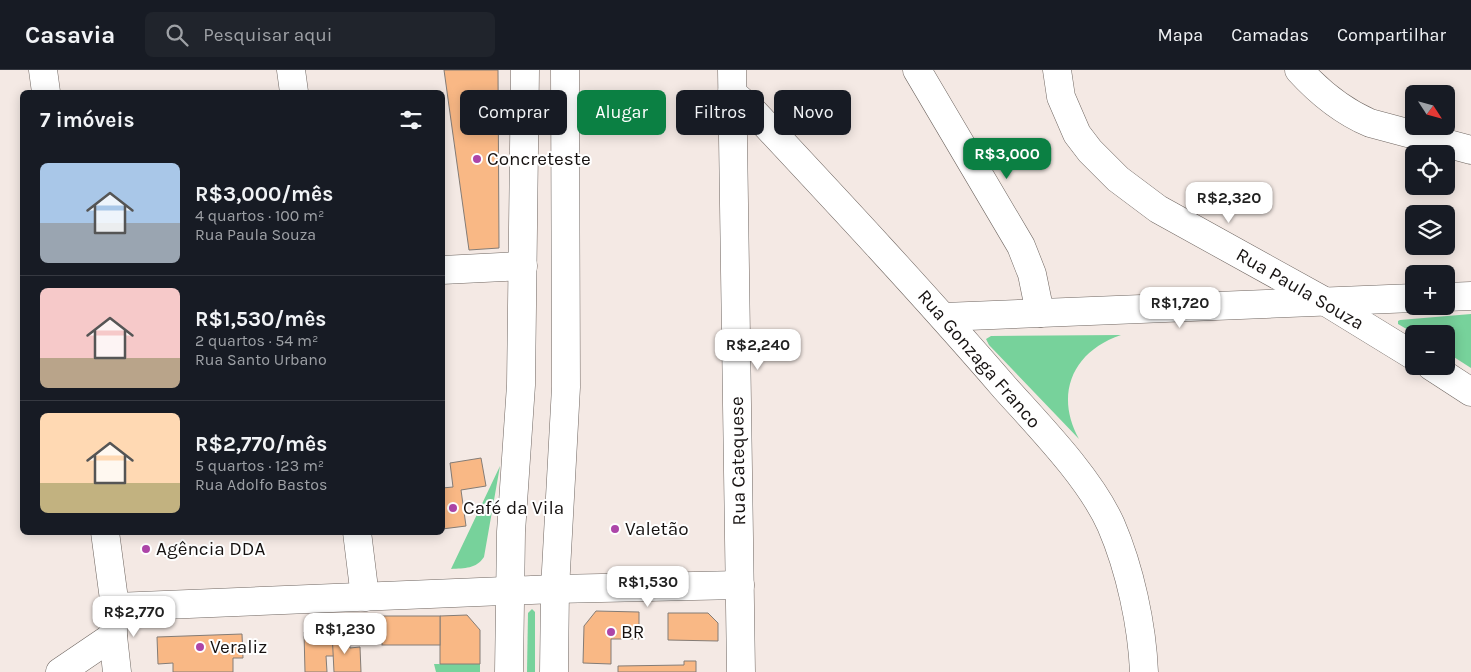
<!DOCTYPE html>
<html lang="pt">
<head>
<meta charset="utf-8">
<style>
	body { margin:0; font-family:Karla,sans-serif; background:#20242c; color:#f1f3f6; height:100vh; display:flex; flex-direction:column; font-size:19px; white-space:nowrap }
	* { box-sizing:border-box; margin:0 }
	p { font-size:16px; color:#9ea1a6 }
	.icon { flex:none; width:28px; height:28px; fill:none; stroke:currentColor; stroke-width:2; stroke-linecap:round; stroke-linejoin:round }
	.map { position:relative; flex:1; overflow:hidden }
	.sheet { position:absolute; left:20px; top:20px; width:425px; height:445px; display:flex; flex-direction:column; background:#171b24; border-radius:8px; box-shadow:0 2px 12px #0003 }
	.sheet>* { flex:none }
	.top-card { position:absolute; left:460px; top:20px; width:475px; height:45px; display:flex; gap:10px }
	.needle { width:32px; rotate:126deg }
	.fabs { position:absolute; left:1405px; top:15px; display:grid; gap:10px }
	.fabs a { display:grid; place-items:center; width:50px; height:50px; border-radius:8px; background:#171b24; box-shadow:0 2px 12px #0003; font-size:25px }
	.price { position:absolute; translate:-50% -42px; padding:0 11px; border-radius:10px; background:#fff; color:#222; font-size:16px; line-height:32px; filter:drop-shadow(0 1px 2px #0008) }
	.price::after { content:''; position:absolute; left:50%; top:30px; width:15px; height:11px; margin-left:-8px; background:inherit; clip-path:polygon(0 0,100% 0,50% 100%) }
	.price.on { background:#0b8043; color:#fff }
	ul { padding:0; list-style:none }
	li { display:flex; align-items:center; gap:15px; height:125px; padding:0 20px }
	li+li { border-top:1px solid #363941 }
	li span { display:grid; place-items:center; flex:none; width:140px; height:100px; border-radius:8px; color:#555 }
	li>.icon { margin-inline-start:auto }
	span .icon { width:60px; height:60px; fill:#fffc; stroke-width:1 }
	li b { font-size:21px }
	h2 { display:flex; justify-content:space-between; align-items:center; height:60px; padding:0 20px; font-size:21px }
	.tag { padding:0 18px; border-radius:8px; background:#171b24; box-shadow:0 2px 12px #0003; font-size:18px; line-height:45px }
	.tag.on { background:#0b8043; color:#fff }
	header { display:flex; align-items:center; gap:30px; box-sizing:border-box; height:70px; padding:0 25px; background:#171b24; border-bottom:1px solid #363941 }
	header strong { font-size:24px }
	nav { display:flex; gap:28px; margin-inline-start:auto; font-size:18px }
	.search { width:350px; height:45px; background:#20242c; display:flex; align-items:center; gap:12px; box-sizing:border-box; padding:0 18px; border-radius:8px; color:#9ea1a6; font-size:19px }
	.map>svg:first-child { display:block }
</style>
</head>
<body>
<header>
<strong>Casavia</strong>
<div class="search"><svg class="icon" aria-label="search" viewBox="0 0 24 24"><circle cx="10" cy="10" r="6"/><path d="M15 15l6 6"/></svg>Pesquisar aqui</div>
<nav><a>Mapa</a><a>Camadas</a><a>Compartilhar</a></nav>
</header>
<div class="map">
<svg width="1471" height="602" viewBox="0 0 1471 602">
	<rect width="100%" height="100%" fill="#f4e9e4"/>
	<g fill="#77d29b">
		<path d="M1471,244V298L1446,282V264H1415L1398,254V251L1400,250Z"/>
		<path d="M1121,265C1073,281 1054,324 1079,369L989,275L986,269L991,266Z"/>
		<path d="M500,396L484,487C476,499 465,498 451,499Z"/>
		<path d="M532,539L535,542V602H527L528,543Z"/>
		<path d="M434,594H480V602H436Z"/>
	</g>
	<g fill="#f9b885" stroke="#847c76">
		<path d="M444,0H498L499,178L469,180Z"/>
		<path d="M481,388L486,416L461,420L466,456L442,459V418L453,417L450,393Z"/>
		<path d="M596,541L639,542V569H611V594L583,593L584,556Z"/>
		<path d="M668,543H708L718,553V571L668,570Z"/>
		<path d="M467,545L480,560V594H440V546Z"/>
		<path d="M353,546H362L363,566L354,567Z"/>
		<rect x="382" y="546" width="58" height="29"/>
		<path d="M332,554L334,586H326L327,602H305L304,562H319V555Z"/>
		<path d="M344,561V570H349L350,578L360,577L361,602H334L332,562Z"/>
		<path d="M242,564L243,588H233V602H173V593L158,594L157,567Z"/>
		<path d="M684,591H696V602H618V596L684,595Z"/>
	</g>
	<g fill="none" stroke-linecap="round" stroke-linejoin="round">
		<g stroke="#6f6661" stroke-width="29">
			<g id="minor">
				<path d="M43,0L46,22"/>
				<path d="M291,0L294,22"/>
				<path d="M917,0L1021,176L1032,204L1040,243"/>
				<path d="M1057,0L1061,27L1077,64L1090,81L1118,109L1158,139L1326,232L1414,286"/>
				<path d="M1299,0C1319,22 1342,41 1370,53L1471,80"/>
				<path d="M732,23L751,39C837,131 923,223 1005,318C1040,357 1090,408 1111,455C1130,499 1142,555 1144,602"/>
				<path d="M442,200L523,196"/>
				<path d="M1446,227L1471,226"/>
				<path d="M944,247L1414,228"/>
				<path d="M1431,296L1471,322"/>
				<path d="M105,462L115,537L113,566L117,602"/>
				<path d="M357,462L365,527"/>
				<path d="M115,537L555,519L740,515"/>
				<path d="M60,602L113,566"/>
			</g>
		</g>
		<g stroke="#6f6661" stroke-width="29">
			<path id="major" d="M732,0L741,602"/>
		</g>
		<g stroke="#6f6661" stroke-width="29">
			<g id="highway">
				<path d="M509,602L511,462L521,315L525,0"/>
				<path d="M554,602L555,519L566,317L565,0"/>
			</g>
		</g>
		<use href="#minor" stroke="#fff" stroke-width="28"/>
		<use href="#major" stroke="#fff" stroke-width="28"/>
		<use href="#highway" stroke="#fff" stroke-width="28"/>
	</g>
	<g fill="#ad45a8" stroke="#fff" stroke-width="2">
		<circle cx="477" cy="89" r="5"/>
		<circle cx="453" cy="438" r="5"/>
		<circle cx="615" cy="459" r="5"/>
		<circle cx="146" cy="479" r="5"/>
		<circle cx="611" cy="562" r="5"/>
		<circle cx="200" cy="577" r="5"/>
	</g>
	<g text-anchor="middle" dominant-baseline="central" stroke-width="4" stroke-linejoin="round" paint-order="stroke">
		<g font-size="19" fill="#161211" stroke="#fff" text-anchor="start">
			<text x="487" y="89">Concreteste</text>
			<text x="463" y="438">Café da Vila</text>
			<text x="625" y="459">Valetão</text>
			<text x="156" y="479">Agência DDA</text>
			<text x="621" y="562">BR</text>
			<text x="210" y="577">Veraliz</text>
		</g>
		<g font-size="19" fill="#161211" stroke="#fff">
			<text transform="translate(1300 219) rotate(30)">Rua Paula Souza</text>
			<text transform="translate(979 289) rotate(49)">Rua Gonzaga Franco</text>
			<text transform="translate(738 391) rotate(-91)">Rua Catequese</text>
		</g>
	</g>
</svg>
<div class="fabs">
<a><svg class="needle" viewBox="-14 -14 28 28"><path d="M0-13l5 13h-10z" fill="#e53935"/><path d="M0 13l5-13h-10z" fill="#9ea1a6"/></svg></a>
<a><svg class="icon" aria-label="locate" viewBox="0 0 24 24"><circle cx="12" cy="12" r="6"/><path d="M12 2v4M12 18v4M2 12h4M18 12h4"/></svg></a>
<a><svg class="icon" aria-label="layers" viewBox="0 0 24 24"><path d="M12 4l9 5-9 5-9-5zM3 14l9 5 9-5"/></svg></a>
<a>+</a>
<a>−</a>
</div>
<b class="price on" style="left:1007px;top:110px">R$3,000</b>
<b class="price" style="left:1229px;top:154px">R$2,320</b>
<b class="price" style="left:1180px;top:259px">R$1,720</b>
<b class="price" style="left:758px;top:301px">R$2,240</b>
<b class="price" style="left:648px;top:538px">R$1,530</b>
<b class="price" style="left:134px;top:568px">R$2,770</b>
<b class="price" style="left:345px;top:585px">R$1,230</b>
<div class="top-card">
<a class="tag">Comprar</a>
<a class="tag on">Alugar</a>
<a class="tag">Filtros</a>
<a class="tag">Novo</a>
</div>
<section class="sheet">
<h2>7 imóveis<svg class="icon" aria-label="filters" viewBox="0 0 24 24"><path d="M4 7h16M4 17h16"/><circle cx="9" cy="7" r="2"/><circle cx="15" cy="17" r="2"/></svg></h2>
<ul>
<li><span style="background:linear-gradient(#a9c7e8 60%,#9aa5b1 0)"><svg class="icon" aria-label="home" viewBox="0 0 24 24"><path d="M3 11l9-7 9 7M6 9v11h12V9"/></svg></span><div><b>R$3,000/mês</b><p>4 quartos · 100 m²</p><p>Rua Paula Souza</p></div></li>
<li><span style="background:linear-gradient(#f6c9c9 70%,#b9a48a 0)"><svg class="icon" aria-label="home" viewBox="0 0 24 24"><path d="M3 11l9-7 9 7M6 9v11h12V9"/></svg></span><div><b>R$1,530/mês</b><p>2 quartos · 54 m²</p><p>Rua Santo Urbano</p></div></li>
<li><span style="background:linear-gradient(#ffd9b3 70%,#c2b280 0)"><svg class="icon" aria-label="home" viewBox="0 0 24 24"><path d="M3 11l9-7 9 7M6 9v11h12V9"/></svg></span><div><b>R$2,770/mês</b><p>5 quartos · 123 m²</p><p>Rua Adolfo Bastos</p></div></li>
</ul>
</section>
</div>
</body>
</html>
